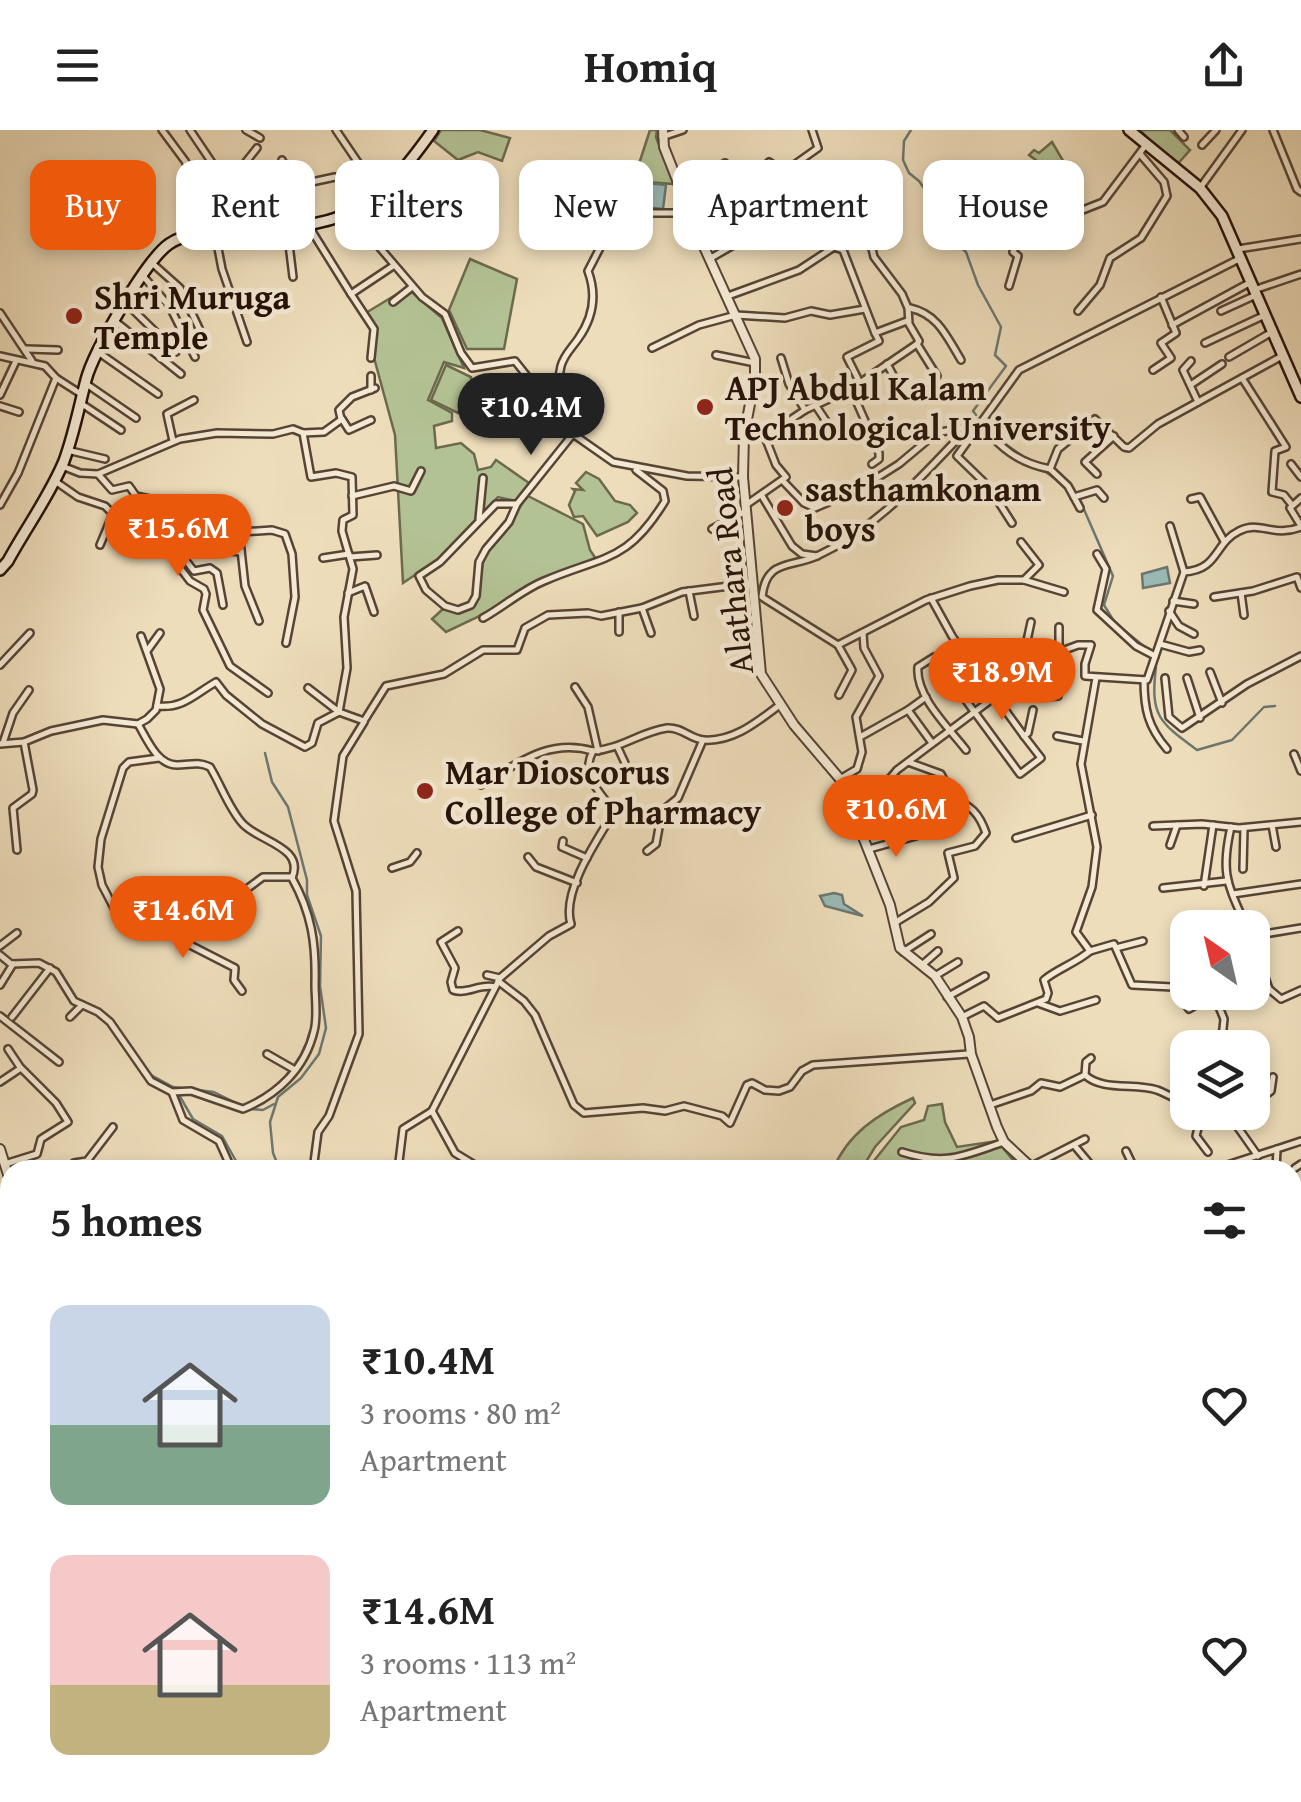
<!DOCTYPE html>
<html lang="en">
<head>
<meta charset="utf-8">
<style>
	body { margin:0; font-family:"Gentium Book Plus",serif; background:#f2f2f2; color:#222; height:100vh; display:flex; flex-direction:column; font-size:38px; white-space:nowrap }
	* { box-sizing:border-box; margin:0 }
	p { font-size:32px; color:#767676 }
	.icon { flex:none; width:55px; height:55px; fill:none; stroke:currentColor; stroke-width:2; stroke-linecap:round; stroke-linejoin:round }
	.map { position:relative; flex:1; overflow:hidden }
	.drawer { position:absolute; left:0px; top:1030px; width:1302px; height:642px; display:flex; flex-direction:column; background:#fff; border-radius:30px 30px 0 0; box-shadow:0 5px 15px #0003 }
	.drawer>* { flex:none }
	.banner { position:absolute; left:30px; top:30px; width:1242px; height:90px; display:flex; gap:20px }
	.needle { width:65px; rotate:326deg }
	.controls { position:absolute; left:1170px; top:780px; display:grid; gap:20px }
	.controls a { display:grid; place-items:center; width:100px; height:100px; border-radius:20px; background:#fff; box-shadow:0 5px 15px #0003; font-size:50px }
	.price { position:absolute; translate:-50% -85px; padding:0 22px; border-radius:35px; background:#ea580c; color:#fff; font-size:32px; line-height:65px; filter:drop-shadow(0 2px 5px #0008) }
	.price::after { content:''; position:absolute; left:50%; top:60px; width:30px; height:22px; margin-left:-15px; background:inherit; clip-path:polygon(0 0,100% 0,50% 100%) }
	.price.selected { background:#222; color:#fff }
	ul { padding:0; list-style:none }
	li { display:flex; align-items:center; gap:30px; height:250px; padding:0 50px }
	li span { display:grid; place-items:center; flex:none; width:280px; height:200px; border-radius:20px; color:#555 }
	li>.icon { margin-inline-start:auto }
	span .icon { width:120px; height:120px; fill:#fffc; stroke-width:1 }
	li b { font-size:42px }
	h2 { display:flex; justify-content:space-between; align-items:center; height:120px; padding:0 50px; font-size:42px }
	.pill { padding:0 35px; border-radius:20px; background:#fff; box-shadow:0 5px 15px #0003; font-size:35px; line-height:90px }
	.pill.selected { background:#ea580c; color:#fff }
	header { display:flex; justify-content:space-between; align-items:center; height:130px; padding:0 50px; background:#fff; font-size:45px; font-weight:700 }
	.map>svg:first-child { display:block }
</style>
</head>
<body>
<header><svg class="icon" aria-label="menu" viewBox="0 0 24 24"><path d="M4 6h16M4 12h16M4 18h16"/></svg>Homiq<svg class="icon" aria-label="share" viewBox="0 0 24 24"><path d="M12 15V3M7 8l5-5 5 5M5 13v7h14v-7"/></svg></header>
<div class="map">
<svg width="1301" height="1672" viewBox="0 0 1301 1672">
	<rect width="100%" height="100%" fill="#edb"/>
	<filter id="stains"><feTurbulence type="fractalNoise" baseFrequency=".002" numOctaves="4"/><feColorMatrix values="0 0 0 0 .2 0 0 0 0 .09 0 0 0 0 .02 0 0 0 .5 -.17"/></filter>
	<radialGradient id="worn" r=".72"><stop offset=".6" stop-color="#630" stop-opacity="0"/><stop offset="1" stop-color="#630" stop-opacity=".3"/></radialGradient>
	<g fill="#b3c294" stroke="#6c6a4e" stroke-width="2.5">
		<path d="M441,0H480L510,8L502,31L478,22L458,30L434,11Z"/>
		<path d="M650,0H657L656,7L674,54L647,52L643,82L624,80Z"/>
		<path d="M1140,0H1170L1190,20L1175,37Z"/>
		<path d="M1052,12L1082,63L1027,84L1014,41L1021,36L1040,33L1029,25L1034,20L1039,23Z"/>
		<path d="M473,32L483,33L469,39L470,46L456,50L457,58L449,69L451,80L447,88L423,79L430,66Z"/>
		<path d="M470,129L517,149L504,219H467L449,180Z"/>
		<path d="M407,158L442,188L464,238L444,232L428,270L452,283V291L434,296L436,318L461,313L474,324L478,340L491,337L496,330L529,353L516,371L498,367L437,430L403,453L395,305L373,224L375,199L364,184Z"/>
		<path d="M446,235L471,247L472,260L458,283L431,270Z"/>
		<path d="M586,342L599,349L615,371L630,375L637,383L628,392L597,406L583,386L574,387L569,375L575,361L573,359L583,360L576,353Z"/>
		<path d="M528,366L583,394L590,420L596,429L537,451L486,483L446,502L432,489L444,478C488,491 474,455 484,430C488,419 496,413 503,405C513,392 517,378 528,366Z"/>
		<path d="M913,968L915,973L875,1017L861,1040H833C847,1004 878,984 913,968Z"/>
		<path d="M942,974L945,992L957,1017L997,1011L1013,1030L997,1040H873L869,1037L901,997L924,990L928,976Z"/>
	</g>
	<g fill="#9bbbb6" stroke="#6c7770" stroke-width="2.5">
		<path d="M647,53L666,55L663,79L645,77Z"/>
		<path d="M1167,437L1170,453L1143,458L1142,444Z"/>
		<path d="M834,763L842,765L844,774L863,786L825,776L820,766Z"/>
		<path d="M1301,1496V1672H960L961,1662H1292L1293,1497Z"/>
	</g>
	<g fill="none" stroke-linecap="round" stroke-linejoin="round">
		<g stroke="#6c7770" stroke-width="2.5">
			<path d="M911,0L904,11L903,30L909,43L919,51L933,71L953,111L966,122L978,155L1001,197L995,225L1006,236L973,281L976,285"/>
			<path d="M995,307L1027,329"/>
			<path d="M1043,340L1065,356"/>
			<path d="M1079,368L1113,446L1104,475L1115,493L1150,521"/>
			<path d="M1156,537C1150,586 1159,592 1197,620L1232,610L1264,577L1275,576"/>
			<path d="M265,623L272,652L288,677L307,750V765L321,806L320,856L326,898L319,924L301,948L278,967L270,992L273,1023L280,1040"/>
			<path d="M151,945L173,957L214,962L242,976"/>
			<path d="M179,965L193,989L222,1006L241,1040"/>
			<path d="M250,979L263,980L274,974"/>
		</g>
		<g stroke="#574435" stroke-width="10">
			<g id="minor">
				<path d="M162,0L185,31L211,82L222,139L247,212"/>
				<path d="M190,0L225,52L251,100"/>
				<path d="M246,0L260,8"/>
				<path d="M336,0L378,62"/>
				<path d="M1178,0L1184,7"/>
				<path d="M1273,0L1297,59L1301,62"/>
				<path d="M662,7L683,0"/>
				<path d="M1202,15L1216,0"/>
				<path d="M282,30L295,55"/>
				<path d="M704,47L725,33"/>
				<path d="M224,51L241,38L257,18"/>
				<path d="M679,54L701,45L718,67L724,68L743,58L769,32L784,42L818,18L812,0"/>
				<path d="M1200,58L1242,0"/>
				<path d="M351,84L422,167L445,184L461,223L472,238L515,231L573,304L613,332L687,346L743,347"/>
				<path d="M243,88L293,56L335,47"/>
				<path d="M308,95L351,164L393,136"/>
				<path d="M287,98L293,147"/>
				<path d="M606,105L638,109"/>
				<path d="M1238,119L1301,109"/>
				<path d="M711,128L789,83L849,60L864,85L874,127L902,164L908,178L909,194L919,211L917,214"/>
				<path d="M1239,129L1019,240L980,294C1001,318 1018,333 1050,339L1058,319L1095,289L1124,317L1129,318L1158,294L1282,226"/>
				<path d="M152,133L180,158L205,211"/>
				<path d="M143,146L170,177L195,227"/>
				<path d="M1009,156L1018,126L1013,122L1023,96L1070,85L1103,72L1145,16"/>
				<path d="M1254,160L1301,144"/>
				<path d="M351,164L374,199L371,228"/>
				<path d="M101,166L119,179"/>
				<path d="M728,166L799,140L834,117L843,120L875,203L907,191"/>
				<path d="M393,172L412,157"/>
				<path d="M126,173L176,222"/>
				<path d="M910,178C938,184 947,207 961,230"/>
				<path d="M1078,181L1100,155L1110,128L1141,108L1167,66L1164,52L1140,24"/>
				<path d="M1221,181L1256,165"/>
				<path d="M0,183L32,231"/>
				<path d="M116,192L181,244"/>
				<path d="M1172,195L1251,152"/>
				<path d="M1205,213L1265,185"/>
				<path d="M652,218L699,195L736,185L785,188L811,181L830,185L865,179"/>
				<path d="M26,219L58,220"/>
				<path d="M98,222L158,264"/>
				<path d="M716,225L755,233"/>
				<path d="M0,226L45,236L56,248L81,264"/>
				<path d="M1229,227L1272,202"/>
				<path d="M1191,231L1183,240L1198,272"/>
				<path d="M887,234L900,258"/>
				<path d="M1153,240L1171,228L1161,213L1176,203L1161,167"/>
				<path d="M1242,248L1286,317L1275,321L1272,362L1284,365L1292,375"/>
				<path d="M85,253L136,288"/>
				<path d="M860,253L847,227L879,211L875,203"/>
				<path d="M1192,254L1222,234"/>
				<path d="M851,259L879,323V329L872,334"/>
				<path d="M371,260V246"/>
				<path d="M0,265L16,231"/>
				<path d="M82,274L121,300"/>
				<path d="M0,276L19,282"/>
				<path d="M816,276L830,297L826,300"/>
				<path d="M805,280L851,259L917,214L937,246"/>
				<path d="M341,289L339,280L352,267L375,258"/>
				<path d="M565,292C561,273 556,255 561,236C564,225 571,219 578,209C593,188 597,165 588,141L618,83H690"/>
				<path d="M980,294L957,326L989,357L1012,393"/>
				<path d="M979,295L970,296C923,344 880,397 817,426C790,438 766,429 762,467L838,515L926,470L970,456L998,450H1024L1064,462"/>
				<path d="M303,303L324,302L342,289L349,300L371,290"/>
				<path d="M173,311L167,284L194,270"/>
				<path d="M67,320L105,329"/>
				<path d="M1291,334L1301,347"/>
				<path d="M62,336L80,343L98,344L112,360L129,356L136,366L154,370L169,397L226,403L272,400L285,404L292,424L295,467L286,513"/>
				<path d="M1050,339L1068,356L1080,378"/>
				<path d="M98,344L180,309L217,303L273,304L293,299L303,303L311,347L336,343L352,347L353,385L343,390L342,401L353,439L344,487L347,538L339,582L318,593L312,613L305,617L262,594L226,565L216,552C195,564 183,579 157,576"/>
				<path d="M1097,344L1085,332L1114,306"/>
				<path d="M55,351L78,367L105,376L113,384L100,415"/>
				<path d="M783,351L804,373L815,378L861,358L899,334L936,303L967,297"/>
				<path d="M352,366L394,356L411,361L421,341"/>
				<path d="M762,366L792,416L802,424L817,426"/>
				<path d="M1074,367L1097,360L1104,368"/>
				<path d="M1301,368L1290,378L1301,396"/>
				<path d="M1191,369L1200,367L1224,411"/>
				<path d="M517,374H496L440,432L419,446L426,460L445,476L458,480L471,475L476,466L479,432L486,419L509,392L517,374L573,304"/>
				<path d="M0,375L18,343L56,248"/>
				<path d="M746,375L786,347L776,335L765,307L805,280L789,254L781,228"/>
				<path d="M200,377L207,401"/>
				<path d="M113,384L157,375"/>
				<path d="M479,389L483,348"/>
				<path d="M1170,396L1184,442"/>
				<path d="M169,397L173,401L172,413L194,441L210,438L217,443L223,475"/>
				<path d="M182,398L193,418L241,422"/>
				<path d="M712,399L744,382"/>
				<path d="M239,402L245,456L259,491"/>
				<path d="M1021,412L1039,435L1024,450"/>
				<path d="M172,413L168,422L190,451L204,459L206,464L203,480L230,536L268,563"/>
				<path d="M157,423L169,399"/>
				<path d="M1097,424L1106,439L1097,480L1136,516L1155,526"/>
				<path d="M350,427L377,425"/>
				<path d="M323,428L349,424"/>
				<path d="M689,461L694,486"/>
				<path d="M348,463L365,456L374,482"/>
				<path d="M1241,463L1244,485"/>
				<path d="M1214,467L1253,461L1297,447L1301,458"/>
				<path d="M931,468L952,506L978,543C999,534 1013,518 1039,522"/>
				<path d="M1173,471L1194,474"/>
				<path d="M642,478L651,503"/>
				<path d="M1169,481L1179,496L1194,504"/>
				<path d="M483,488C503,477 522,460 544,451C605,425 627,433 665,371L663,361L636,340"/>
				<path d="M1059,497V522L1078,515H1091L1085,534V546L1147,550L1184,442C1219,440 1214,413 1239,401C1260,390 1273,408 1301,397"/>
				<path d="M619,502V482"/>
				<path d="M1160,514L1189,522L1200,520"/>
				<path d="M838,515L852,540L839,565"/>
				<path d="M1025,520L1031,492"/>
				<path d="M147,521L160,503"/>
				<path d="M1022,522L1040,563L1045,567L1058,566"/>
				<path d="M0,535L30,503"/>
				<path d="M1210,542L1222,573"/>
				<path d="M982,548L1024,606"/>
				<path d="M1165,548L1169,587L1182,598L1247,554L1301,526"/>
				<path d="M1187,548L1200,588"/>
				<path d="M1144,550C1144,579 1148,597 1167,619"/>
				<path d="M575,557L588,577L598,621"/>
				<path d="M308,558L339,582L364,591L386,556L444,544L483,520H517L525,498L548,485L588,483L601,486L642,478L682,462L753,453"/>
				<path d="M926,567L908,580L932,613"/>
				<path d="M1057,606L1083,611"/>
				<path d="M860,607L908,580"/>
				<path d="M3,613L13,583L29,560"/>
				<path d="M0,614L24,612L51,601L103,590L138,594L147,589L156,580L160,559L141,506"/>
				<path d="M618,618L625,633"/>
				<path d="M966,620C949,598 915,566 918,537L934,527L1020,644L1041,628L1024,606L1028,603L1033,580"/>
				<path d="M1294,624L1301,641"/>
				<path d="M159,628L129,632L123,638L101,709L98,737L102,755L125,799L151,785H160L192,816L235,838L234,850L242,861"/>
				<path d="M840,649L857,639L862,622L856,587L879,546L864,518L863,503"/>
				<path d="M481,655C518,633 549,608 593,621"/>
				<path d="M849,669L876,665L897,640L996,566"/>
				<path d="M1272,695L1276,717"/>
				<path d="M1153,696L1202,694L1239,698L1301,692"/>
				<path d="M1231,697C1220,745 1228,755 1247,798"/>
				<path d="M1016,708L1092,685"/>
				<path d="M563,711L562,717L587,728"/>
				<path d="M1170,715L1177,695"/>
				<path d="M869,719L916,706"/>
				<path d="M17,720L13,678L32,664L33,660L24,612"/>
				<path d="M647,721L656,714L662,681L678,668L703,610"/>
				<path d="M528,727L536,737L577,753"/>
				<path d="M392,738L410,732L417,723"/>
				<path d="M1243,739L1244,698"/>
				<path d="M1204,756L1213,695"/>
				<path d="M1163,758L1226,751"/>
				<path d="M218,761C240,770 248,757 263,747H292"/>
				<path d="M1233,764L1301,754"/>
				<path d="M896,792L929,772L954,748L948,723L975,716L986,703C979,683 971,676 953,668L941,644L908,632"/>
				<path d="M458,801L441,812L455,838L451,852L453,860C466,865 480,853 495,857"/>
				<path d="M1252,806L1301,798"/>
				<path d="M1252,808L1269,859L1252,862"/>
				<path d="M0,816L17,803"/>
				<path d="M1116,818L1143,811"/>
				<path d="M1090,821L1114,814L1132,855L1173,857L1189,879L1218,862"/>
				<path d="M903,822L931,804"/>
				<path d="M0,825L11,834L39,833L56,842L74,871L98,882L110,892L151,951L172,962L191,961L243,979C277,965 305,939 314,901C318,887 315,869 315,854C316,814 312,784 292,748C305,717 260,712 243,694C229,679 221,655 210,637C197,631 190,635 177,635C157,635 147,609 138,594"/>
				<path d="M922,835L938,821"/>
				<path d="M487,845L500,848"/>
				<path d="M935,846L958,832"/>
				<path d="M1252,848L1265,842"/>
				<path d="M498,851L524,871L535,885L574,975L584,983L643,978L665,981L684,976L722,986L730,993L747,955L752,953L765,960L779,961L790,957L802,941L813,935L969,924"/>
				<path d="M0,855L13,834"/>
				<path d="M1269,859L1281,869L1301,860"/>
				<path d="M1244,862H1248"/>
				<path d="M1214,865L1224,889L1221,918"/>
				<path d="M947,867L985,846"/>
				<path d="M1038,873L1060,881L1096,870"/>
				<path d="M0,886L59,932"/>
				<path d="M12,887L50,838"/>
				<path d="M70,887L82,875"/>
				<path d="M962,887L984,876L998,888L1046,869L1048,863L1044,850C1057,839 1076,833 1090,821L1076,802L1092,757L1097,717L1081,634L1096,548"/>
				<path d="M8,919L20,937"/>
				<path d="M267,924L295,940"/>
				<path d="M1085,945L1086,932L1091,928"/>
				<path d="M0,952L21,938L56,973L68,992L41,1009L37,1024L5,1034"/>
				<path d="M172,962L183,990L219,1011L232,1040"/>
				<path d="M990,975L1031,961L1041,953L1060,957L1085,945C1102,961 1134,953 1157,960C1167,964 1178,970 1188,975"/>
				<path d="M1252,975L1271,961L1273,947"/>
				<path d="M1195,982L1199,994L1196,1006L1208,1022"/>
				<path d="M1203,982H1205"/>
				<path d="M1227,982L1232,989L1242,982"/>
				<path d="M1232,989L1258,1026"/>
				<path d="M1074,1015L1095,1040"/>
				<path d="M1126,1021L1135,1040"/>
				<path d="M902,1022C946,1036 962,1026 1004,1012"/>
				<path d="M1295,1038L1301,1034"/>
				<path d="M68,1040L74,1033L87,1031L113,997"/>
				<path d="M313,1040L318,1002L329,986L359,904L356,761L334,691L343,626L364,592"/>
				<path d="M398,1040L403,999L432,981"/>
				<path d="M483,1040L455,1023L432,981L500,848L549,806L571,794C561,762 597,710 614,682C602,663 579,647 593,621C621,619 640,602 667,598C682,597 690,609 704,610C734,612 758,591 781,574"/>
				<path d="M1024,1040L1085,1009"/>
				<path d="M1212,1040L1277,1019"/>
				<path d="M1276,1040L1277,1019L1301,1011"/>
				<path d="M0,1197L10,1193"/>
				<path d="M0,1255L10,1251"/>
				<path d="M0,1358L10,1350"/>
				<path d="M0,1406L4,1411"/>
				<path d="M0,1473L9,1467"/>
				<path d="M0,1478L5,1487"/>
				<path d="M0,1531L6,1529"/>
				<path d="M0,1574L10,1590"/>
				<path d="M0,1612L10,1607"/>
				<path d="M382,1662L386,1672"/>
				<path d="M619,1662L624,1672"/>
				<path d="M201,1663V1662"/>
				<path d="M396,1663L397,1662"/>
				<path d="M84,1672L96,1667L121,1672"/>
				<path d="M447,1672L451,1665"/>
				<path d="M685,1672L690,1664L709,1672"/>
			</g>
		</g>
		<g stroke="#574435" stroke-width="12">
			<g id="tertiary">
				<path d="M663,0L664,17L699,106L755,229V248L744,305L743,347L761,544L794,595L840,649L890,775L900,818L935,846L962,887L969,907L971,924L997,997L1004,1012L1034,1040"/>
				<path d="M0,1019L10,1051"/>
				<path d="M133,1672L134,1662"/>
				<path d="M291,1672L332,1665L348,1672"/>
				<path d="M387,1672L397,1669L403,1672"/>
			</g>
		</g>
		<g stroke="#251108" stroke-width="14">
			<g id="secondary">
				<path d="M1129,0L1200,58L1222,86L1301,267"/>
				<path d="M0,440L8,431C26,398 50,365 64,331C74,304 79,277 86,250C93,222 146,130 169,114C188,101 213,103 235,102C343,94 368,92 433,0"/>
				<path d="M1292,1439L1301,1437"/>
				<path d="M897,1662L898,1672"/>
			</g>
		</g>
		<use href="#minor" stroke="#f4e9d3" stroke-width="5"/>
		<use href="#tertiary" stroke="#f4e9d3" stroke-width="8"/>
		<use href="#secondary" stroke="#f4e9d3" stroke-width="9"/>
	</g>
	<g fill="#8f2418" stroke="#f4e9d3" stroke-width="4">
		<circle cx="74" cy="186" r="10"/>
		<circle cx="705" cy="277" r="10"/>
		<circle cx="785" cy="378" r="10"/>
		<circle cx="425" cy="661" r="10"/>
	</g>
	<g text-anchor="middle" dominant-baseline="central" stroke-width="9" stroke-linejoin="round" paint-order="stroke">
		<g font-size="35" font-weight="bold" fill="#251108" stroke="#f4e9d3" text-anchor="start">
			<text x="94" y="166">Shri Muruga<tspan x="94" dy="40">Temple</tspan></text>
			<text x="725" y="257">APJ Abdul Kalam<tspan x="725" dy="40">Technological University</tspan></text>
			<text x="805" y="358">sasthamkonam<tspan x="805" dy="40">boys</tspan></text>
			<text x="445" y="641">Mar Dioscorus<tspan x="445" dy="40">College of Pharmacy</tspan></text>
		</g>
		<g font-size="35" fill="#251108" stroke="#f4e9d3">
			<text transform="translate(730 441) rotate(-96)">Alathara Road</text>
		</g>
	</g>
	<rect width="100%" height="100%" filter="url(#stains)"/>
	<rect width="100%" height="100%" fill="url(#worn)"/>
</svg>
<div class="controls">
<a><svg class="needle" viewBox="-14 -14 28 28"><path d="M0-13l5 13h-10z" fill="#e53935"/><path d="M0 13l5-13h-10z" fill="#767676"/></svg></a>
<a><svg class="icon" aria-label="layers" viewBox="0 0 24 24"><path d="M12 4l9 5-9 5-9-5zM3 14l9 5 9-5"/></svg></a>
</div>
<b class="price selected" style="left:531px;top:328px">₹10.4M</b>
<b class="price" style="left:178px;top:449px">₹15.6M</b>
<b class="price" style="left:1002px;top:593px">₹18.9M</b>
<b class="price" style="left:896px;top:730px">₹10.6M</b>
<b class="price" style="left:183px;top:831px">₹14.6M</b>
<div class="banner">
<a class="pill selected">Buy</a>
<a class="pill">Rent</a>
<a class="pill">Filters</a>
<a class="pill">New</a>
<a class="pill">Apartment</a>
<a class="pill">House</a>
</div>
<section class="drawer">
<h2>5 homes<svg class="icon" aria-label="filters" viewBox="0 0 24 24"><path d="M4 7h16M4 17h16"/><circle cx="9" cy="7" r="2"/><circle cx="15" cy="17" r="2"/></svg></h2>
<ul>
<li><span style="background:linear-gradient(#c9d6e8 60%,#7fa58c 0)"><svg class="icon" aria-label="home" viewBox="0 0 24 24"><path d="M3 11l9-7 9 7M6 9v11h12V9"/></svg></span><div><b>₹10.4M</b><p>3 rooms · 80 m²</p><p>Apartment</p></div><svg class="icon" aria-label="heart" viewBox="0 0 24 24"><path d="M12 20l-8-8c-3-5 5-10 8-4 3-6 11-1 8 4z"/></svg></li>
<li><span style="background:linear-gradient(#f6c9c9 65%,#c2b280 0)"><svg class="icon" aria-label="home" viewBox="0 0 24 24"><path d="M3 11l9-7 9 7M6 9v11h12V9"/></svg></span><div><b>₹14.6M</b><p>3 rooms · 113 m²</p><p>Apartment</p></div><svg class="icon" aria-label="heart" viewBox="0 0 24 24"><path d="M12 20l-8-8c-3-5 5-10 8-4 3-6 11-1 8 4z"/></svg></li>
</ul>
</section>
</div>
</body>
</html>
